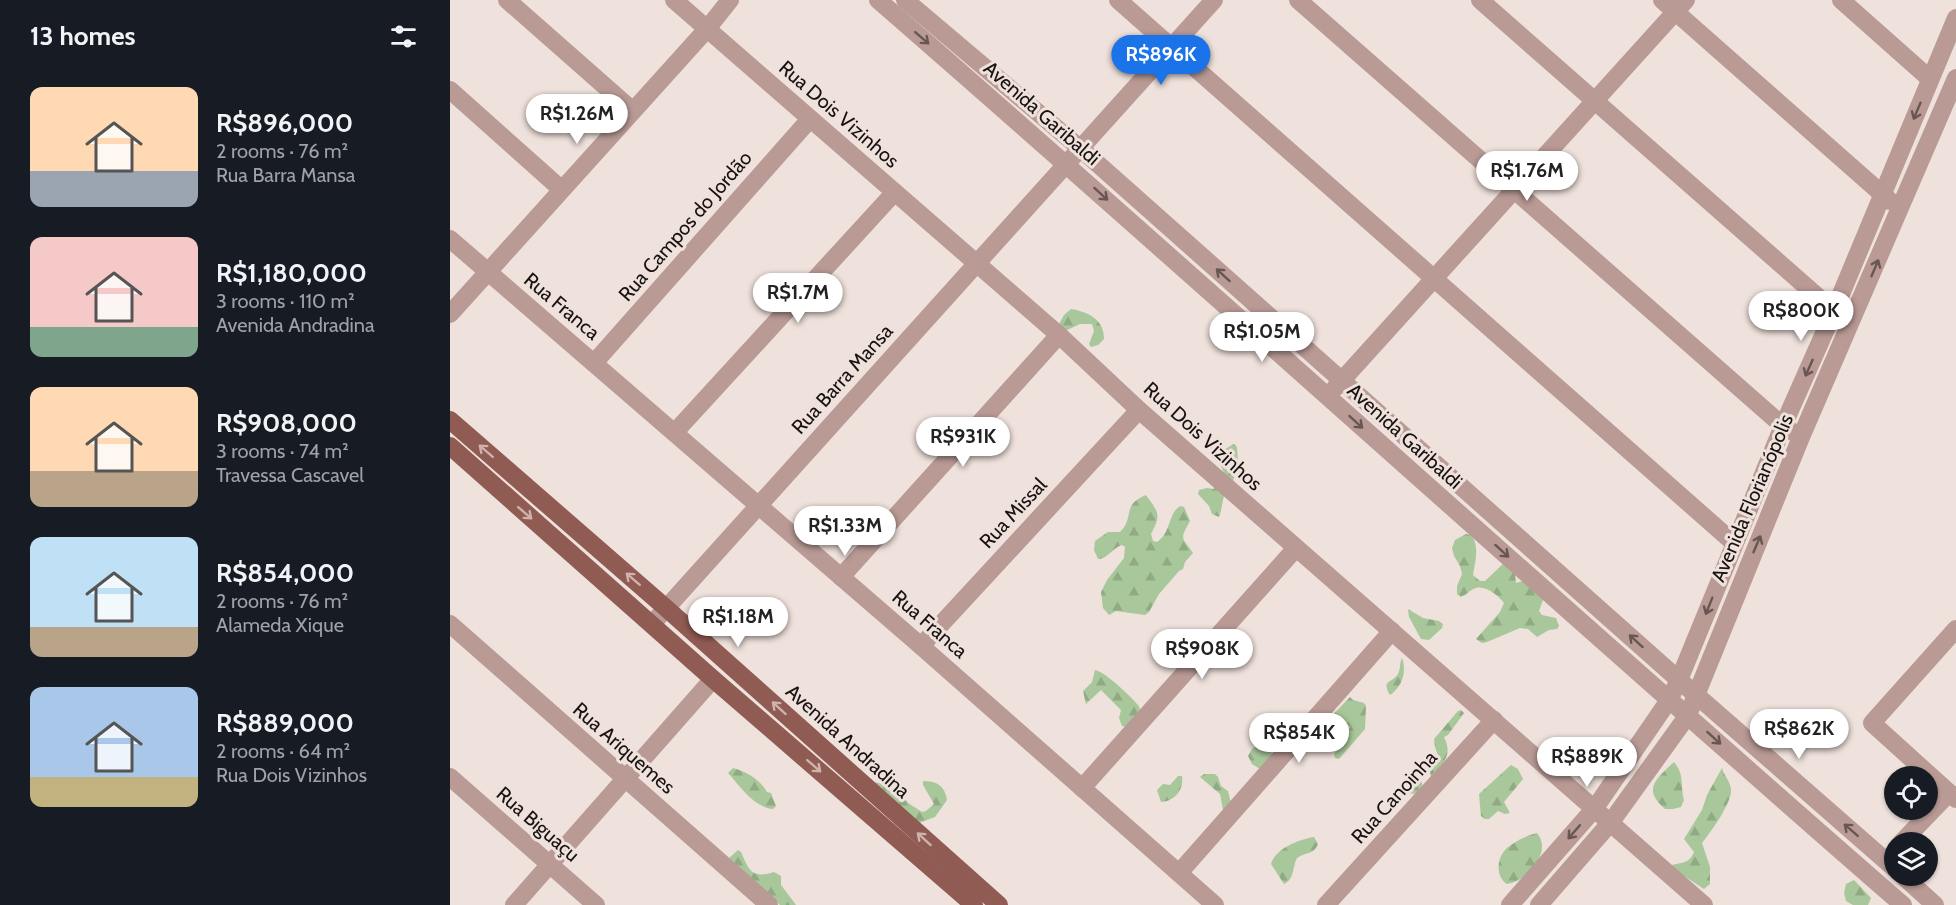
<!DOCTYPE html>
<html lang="en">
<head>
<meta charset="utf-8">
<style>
	body { margin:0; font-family:Cabin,sans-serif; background:#242831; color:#f1f3f6; height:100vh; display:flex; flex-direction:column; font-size:22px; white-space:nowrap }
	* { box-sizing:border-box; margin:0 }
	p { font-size:20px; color:#9ea1a6 }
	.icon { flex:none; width:33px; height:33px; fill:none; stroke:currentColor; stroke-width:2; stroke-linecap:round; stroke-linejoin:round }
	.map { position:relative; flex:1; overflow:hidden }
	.drawer { display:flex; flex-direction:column; background:#171b24; width:450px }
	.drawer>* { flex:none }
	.controls { position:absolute; left:1434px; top:766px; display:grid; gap:12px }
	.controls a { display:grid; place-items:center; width:54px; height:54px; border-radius:50%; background:#171b24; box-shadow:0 2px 4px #0004; font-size:30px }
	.price { position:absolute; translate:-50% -51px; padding:0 14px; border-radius:21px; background:#fff; color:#222; font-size:20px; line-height:39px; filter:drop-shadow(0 2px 3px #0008) }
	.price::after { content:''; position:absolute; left:50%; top:36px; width:18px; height:14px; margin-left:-9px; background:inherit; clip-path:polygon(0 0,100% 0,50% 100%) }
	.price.on { background:#1a73e8; color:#fff }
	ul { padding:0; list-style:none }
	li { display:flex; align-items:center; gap:18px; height:150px; padding:0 30px }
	li span { display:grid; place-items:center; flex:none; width:168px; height:120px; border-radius:12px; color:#555 }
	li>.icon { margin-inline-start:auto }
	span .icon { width:72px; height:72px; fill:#fffc; stroke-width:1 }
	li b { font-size:26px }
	h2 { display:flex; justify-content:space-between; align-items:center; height:72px; padding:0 30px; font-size:26px }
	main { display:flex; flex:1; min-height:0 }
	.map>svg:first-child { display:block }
</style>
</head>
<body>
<main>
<section class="drawer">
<h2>13 homes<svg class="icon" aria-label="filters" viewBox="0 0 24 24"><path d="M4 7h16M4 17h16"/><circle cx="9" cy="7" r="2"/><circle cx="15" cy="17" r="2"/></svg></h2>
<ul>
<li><span style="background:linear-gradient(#ffd9b3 70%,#9aa5b1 0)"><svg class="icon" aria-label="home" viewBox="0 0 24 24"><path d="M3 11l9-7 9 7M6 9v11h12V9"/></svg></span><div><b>R$896,000</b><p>2 rooms · 76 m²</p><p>Rua Barra Mansa</p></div></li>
<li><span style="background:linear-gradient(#f6c9c9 75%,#7fa58c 0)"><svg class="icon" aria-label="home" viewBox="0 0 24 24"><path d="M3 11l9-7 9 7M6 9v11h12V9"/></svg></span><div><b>R$1,180,000</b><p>3 rooms · 110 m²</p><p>Avenida Andradina</p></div></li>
<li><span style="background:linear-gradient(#ffd9b3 70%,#b9a48a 0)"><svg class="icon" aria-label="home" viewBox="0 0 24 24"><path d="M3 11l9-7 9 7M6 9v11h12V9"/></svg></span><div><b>R$908,000</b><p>3 rooms · 74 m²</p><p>Travessa Cascavel</p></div></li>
<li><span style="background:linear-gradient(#bfe0f5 75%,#b9a48a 0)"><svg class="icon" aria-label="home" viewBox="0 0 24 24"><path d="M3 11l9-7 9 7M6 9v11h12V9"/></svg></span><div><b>R$854,000</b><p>2 rooms · 76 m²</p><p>Alameda Xique</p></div></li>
<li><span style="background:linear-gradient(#a9c7e8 75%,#c2b280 0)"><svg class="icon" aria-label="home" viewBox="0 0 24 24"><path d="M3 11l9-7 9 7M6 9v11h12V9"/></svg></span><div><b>R$889,000</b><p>2 rooms · 64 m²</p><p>Rua Dois Vizinhos</p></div></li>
</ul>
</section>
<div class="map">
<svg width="1506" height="905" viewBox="0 0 1506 905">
	<defs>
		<pattern id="forest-firs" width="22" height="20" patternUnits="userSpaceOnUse" patternTransform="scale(1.5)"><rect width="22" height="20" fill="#a8c79a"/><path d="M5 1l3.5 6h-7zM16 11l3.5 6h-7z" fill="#90aa84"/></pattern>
	</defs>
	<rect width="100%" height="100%" fill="#efe1db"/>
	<g fill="url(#forest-firs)">
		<path d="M621,309C638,312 654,319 654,339L648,345L641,347L639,344L644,331L642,324H630L615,331L608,326L614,315Z"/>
		<path d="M784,444L787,447L788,461L783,482L776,477L770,464L773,461L775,449Z"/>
		<path d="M764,485L775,494C772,500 772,510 769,517L762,514L759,506L748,494L749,490L757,488L764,489Z"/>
		<path d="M696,495C708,512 712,514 701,534L703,541L707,542C722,532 717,515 730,506L734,507L740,521C729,541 732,536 743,553L735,562L733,569L729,571L709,594L699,612L695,615L666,611L659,615L653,608L651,592L657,580L674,558L675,547L672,545C662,548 658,559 648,559L644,550L645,541L658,532H670C685,518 671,505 696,495Z"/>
		<path d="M1016,534L1021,535C1030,546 1025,562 1023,575L1030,581H1035L1053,564L1065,574L1066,583L1073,581L1092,597L1093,600L1089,611L1092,615L1106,618L1109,626L1107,629L1099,630L1087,637L1078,629L1070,628L1037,642L1032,643L1026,639L1050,612L1054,603C1048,595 1034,583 1023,589C1018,592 1016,595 1011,597L1007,594V586L1012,574L1010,566L1004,556L1002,548L1005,540Z"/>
		<path d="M958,609L973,618L989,621L993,624L992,628L979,640L971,639L959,617Z"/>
		<path d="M728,635H732L744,642L745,650C740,655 735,662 727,665C716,670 700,655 701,644L705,643L718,652H722L723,648L719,641L721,637Z"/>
		<path d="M952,658C957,672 952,687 940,695C931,679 942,684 948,674C951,668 949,664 952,658Z"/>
		<path d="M645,670C656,672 681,697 689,706L690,710L676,727L672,726L669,718L671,710L651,690L636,704L633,691L642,682Z"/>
		<path d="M900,697L903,700L914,703L916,706L915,729L889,759L885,758L884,754L894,742L900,727L890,716L886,717L880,723L878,720Z"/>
		<path d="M1011,710L1014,713L998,735L994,737C1003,755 994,763 981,776L980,772L989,758L985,747L984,739L1008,711Z"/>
		<path d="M813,742L819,748L823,756L810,769L802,764L798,756L802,749Z"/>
		<path d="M1224,762C1235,775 1230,785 1234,800L1231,807L1223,809H1215C1192,789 1206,779 1224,762Z"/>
		<path d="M1061,765L1068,769L1073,779L1054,802L1060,813L1055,814L1048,811L1039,819H1035L1031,816L1029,794Z"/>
		<path d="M283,768C298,772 310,780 317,792L321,793L326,806L323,809C303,807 291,787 278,773Z"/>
		<path d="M1272,768C1274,776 1281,782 1281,790C1282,803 1260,833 1252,843L1260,867V884L1254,889L1219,866C1230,862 1239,865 1244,852L1234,839L1252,810L1257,795Z"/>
		<path d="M754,774H765L768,777L771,786L778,791L781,803L773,810L770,794L750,777Z"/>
		<path d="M961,774L970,775L973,788C970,793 965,795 959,793L957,786Z"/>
		<path d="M728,776H732C734,790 725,801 711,802L707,790L713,784L720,785Z"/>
		<path d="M473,781C487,781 495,786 497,800L485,817L469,823L424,782C435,783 441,792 451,793L458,803L472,812L476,811L484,804L473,785Z"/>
		<path d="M1087,833C1103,852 1077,881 1057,884C1046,877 1046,859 1056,849C1063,842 1078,835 1087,833Z"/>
		<path d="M864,837L868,844C864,855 855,852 847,858C842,867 845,879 834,884L821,864C826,848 848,840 864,837Z"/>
		<path d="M288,850L291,852C299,870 301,879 324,872L331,876V885L346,905H330L279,858Z"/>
		<path d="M1404,880L1421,898L1418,905H1403L1396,901L1394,893L1396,884Z"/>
	</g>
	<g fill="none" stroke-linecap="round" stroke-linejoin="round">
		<g stroke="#b99a95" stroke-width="18">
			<path d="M57,0L182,110"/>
			<path d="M224,0L609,335L689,410L1254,905"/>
			<path d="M428,0C772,299 1109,606 1453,905"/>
			<path d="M455,0L631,149L1229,680L1444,868"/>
			<path d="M668,0L1284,543"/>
			<path d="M848,0L1333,426L1341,431"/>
			<path d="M1030,0L1384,311"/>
			<path d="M1212,0L1440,201"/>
			<path d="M1391,0L1480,79"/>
			<path d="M0,90L111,189"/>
			<path d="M0,239L471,646L765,905"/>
			<path d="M0,314L257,29L280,0"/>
			<path d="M144,363L360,119"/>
			<path d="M885,388L1236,0"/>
			<path d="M225,432L444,193"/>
			<path d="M391,577L609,335"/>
			<path d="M0,624L319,905"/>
			<path d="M202,624L764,0"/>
			<path d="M1506,629L1422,723L1506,799"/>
			<path d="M471,646L689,410"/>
			<path d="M0,777L146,905"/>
			<path d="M632,788L846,548"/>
			<path d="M1451,843L1499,793"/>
			<path d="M729,873L942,631"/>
			<path d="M1453,876L1485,905"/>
			<path d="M64,905L263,679"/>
			<path d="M876,905L1044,720"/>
			<path d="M1060,905L1145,808L1219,700L1229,680L1333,426L1384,311L1506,18"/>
			<path d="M1089,905L1161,822L1238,715L1351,437L1506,78"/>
		</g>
		<g stroke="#905b53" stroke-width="18">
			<path d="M0,420L216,608L549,905"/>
			<path d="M0,446L263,679L524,905"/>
		</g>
	</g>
	<defs><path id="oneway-shaft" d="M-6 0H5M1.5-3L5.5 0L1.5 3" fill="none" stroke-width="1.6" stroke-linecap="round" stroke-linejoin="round" transform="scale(1.5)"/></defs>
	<g stroke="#685653">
		<use href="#oneway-shaft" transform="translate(472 38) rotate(41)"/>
		<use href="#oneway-shaft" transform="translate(1467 111) rotate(113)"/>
		<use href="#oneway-shaft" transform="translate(651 194) rotate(42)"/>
		<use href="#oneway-shaft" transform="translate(1425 268) rotate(-67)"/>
		<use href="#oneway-shaft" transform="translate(773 275) rotate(-138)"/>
		<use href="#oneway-shaft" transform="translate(1359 368) rotate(114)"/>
		<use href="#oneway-shaft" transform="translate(906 422) rotate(42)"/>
		<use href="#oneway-shaft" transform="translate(1307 544) rotate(-67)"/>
		<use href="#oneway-shaft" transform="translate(1052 551) rotate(42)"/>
		<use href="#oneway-shaft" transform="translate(1259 606) rotate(112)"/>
		<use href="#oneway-shaft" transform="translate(1186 641) rotate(-138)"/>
		<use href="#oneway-shaft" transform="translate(1264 738) rotate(42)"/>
		<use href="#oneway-shaft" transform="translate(1401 830) rotate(-139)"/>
		<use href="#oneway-shaft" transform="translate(1124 832) rotate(131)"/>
	</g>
	<g stroke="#ceb2ab">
		<use href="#oneway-shaft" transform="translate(36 451) rotate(-139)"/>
		<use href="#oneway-shaft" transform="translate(75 513) rotate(41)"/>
		<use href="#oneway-shaft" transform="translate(183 579) rotate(-139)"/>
		<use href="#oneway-shaft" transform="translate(329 708) rotate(-138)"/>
		<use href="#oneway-shaft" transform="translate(364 766) rotate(41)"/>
		<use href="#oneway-shaft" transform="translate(474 839) rotate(-138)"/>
	</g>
	<g text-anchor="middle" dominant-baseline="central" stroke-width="6" stroke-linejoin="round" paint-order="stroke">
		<g font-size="20" fill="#181311" stroke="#efe1db">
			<text transform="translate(592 113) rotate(41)">Avenida Garibaldi</text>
			<text transform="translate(389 114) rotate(41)">Rua Dois Vizinhos</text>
			<text transform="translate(235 226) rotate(-49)">Rua Campos do Jordão</text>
			<text transform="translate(112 306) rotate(40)">Rua Franca</text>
			<text transform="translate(392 379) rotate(-48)">Rua Barra Mansa</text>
			<text transform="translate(753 436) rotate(42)">Rua Dois Vizinhos</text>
			<text transform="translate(955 436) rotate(42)">Avenida Garibaldi</text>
			<text transform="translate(1302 498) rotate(-67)">Avenida Florianópolis</text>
			<text transform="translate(563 513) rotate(-47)">Rua Missal</text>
			<text transform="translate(480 624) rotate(41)">Rua Franca</text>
			<text transform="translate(398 741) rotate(42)">Avenida Andradina</text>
			<text transform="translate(174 748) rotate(41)">Rua Ariquemes</text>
			<text transform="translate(944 797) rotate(-48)">Rua Canoinha</text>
			<text transform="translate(88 824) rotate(41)">Rua Biguaçu</text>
		</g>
	</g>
</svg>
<div class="controls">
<a><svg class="icon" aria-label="locate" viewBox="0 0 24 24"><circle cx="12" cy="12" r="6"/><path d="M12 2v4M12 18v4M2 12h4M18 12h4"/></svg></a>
<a><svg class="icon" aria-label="layers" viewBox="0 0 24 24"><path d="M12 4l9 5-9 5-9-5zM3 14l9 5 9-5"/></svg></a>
</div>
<b class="price on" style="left:711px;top:86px">R$896K</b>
<b class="price" style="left:127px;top:145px">R$1.26M</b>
<b class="price" style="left:1077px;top:202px">R$1.76M</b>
<b class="price" style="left:348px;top:324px">R$1.7M</b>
<b class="price" style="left:1351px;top:342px">R$800K</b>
<b class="price" style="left:812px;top:363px">R$1.05M</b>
<b class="price" style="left:513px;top:468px">R$931K</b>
<b class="price" style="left:395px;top:557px">R$1.33M</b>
<b class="price" style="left:288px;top:648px">R$1.18M</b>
<b class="price" style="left:752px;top:680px">R$908K</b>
<b class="price" style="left:1349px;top:760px">R$862K</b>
<b class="price" style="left:849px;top:764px">R$854K</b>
<b class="price" style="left:1137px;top:788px">R$889K</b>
</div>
</main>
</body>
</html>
